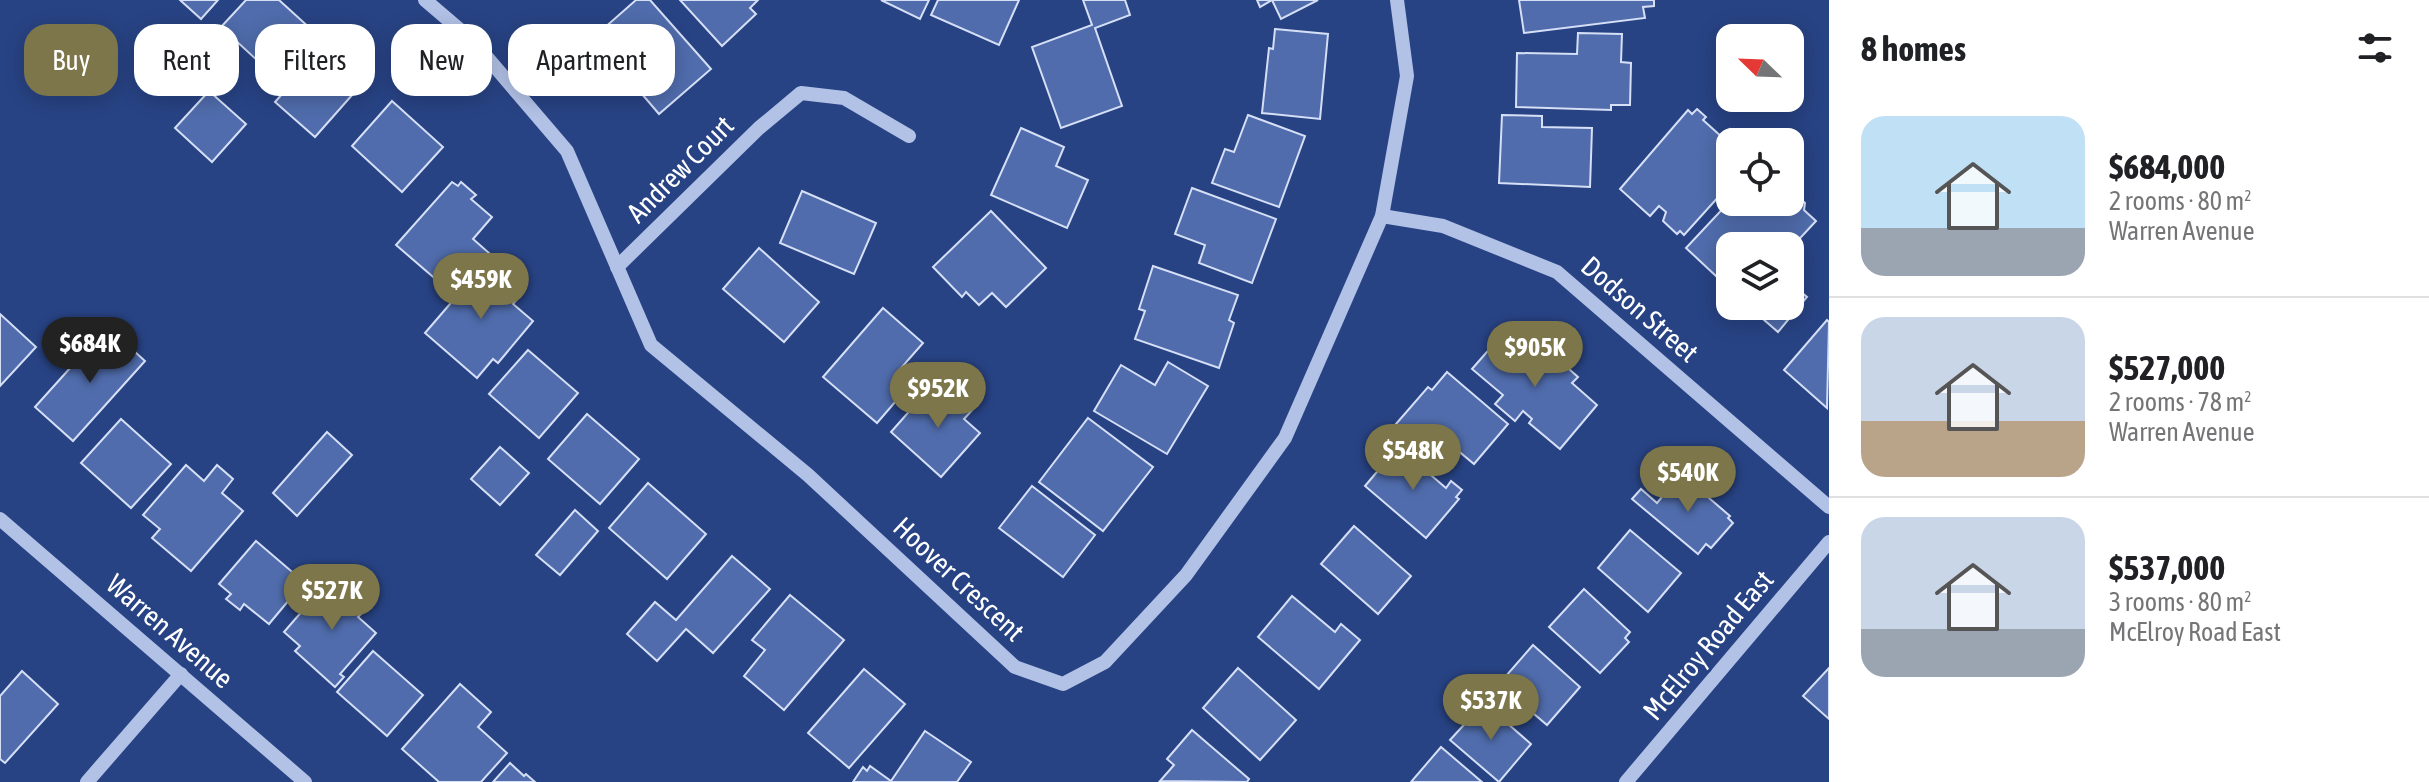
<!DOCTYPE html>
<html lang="en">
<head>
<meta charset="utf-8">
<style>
	body { margin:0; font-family:"Asap Condensed",sans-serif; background:#f6f6f6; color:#202124; height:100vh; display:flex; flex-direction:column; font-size:30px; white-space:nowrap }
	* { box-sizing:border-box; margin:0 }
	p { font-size:26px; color:#757577 }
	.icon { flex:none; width:44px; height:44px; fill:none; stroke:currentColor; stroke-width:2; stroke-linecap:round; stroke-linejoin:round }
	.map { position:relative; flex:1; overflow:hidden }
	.drawer { display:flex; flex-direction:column; background:#fff; width:600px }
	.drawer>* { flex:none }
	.hud { position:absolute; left:24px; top:24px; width:760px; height:72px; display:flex; gap:16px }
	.needle { width:52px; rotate:293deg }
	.tools { position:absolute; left:1716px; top:24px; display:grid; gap:16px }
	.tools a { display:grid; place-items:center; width:88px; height:88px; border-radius:16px; background:#fff; box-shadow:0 4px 20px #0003; font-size:40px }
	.price { position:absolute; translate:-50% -68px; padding:0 18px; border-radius:28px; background:#7d764a; color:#fff; font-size:26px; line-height:52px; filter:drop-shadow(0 2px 4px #0008) }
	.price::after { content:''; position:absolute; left:50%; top:48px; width:24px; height:18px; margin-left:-12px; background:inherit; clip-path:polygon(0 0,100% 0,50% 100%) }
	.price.current { background:#222; color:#fff }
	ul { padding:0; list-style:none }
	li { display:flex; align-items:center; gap:24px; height:200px; padding:0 32px }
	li+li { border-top:2px solid #e0e0e0 }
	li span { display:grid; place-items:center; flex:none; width:224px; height:160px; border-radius:24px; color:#555 }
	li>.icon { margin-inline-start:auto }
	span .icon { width:96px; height:96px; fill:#fffc; stroke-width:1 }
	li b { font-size:34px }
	h2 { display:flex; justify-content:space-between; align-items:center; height:96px; padding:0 32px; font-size:34px }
	.tag { padding:0 28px; border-radius:24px; background:#fff; box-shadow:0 4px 20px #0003; font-size:28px; line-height:72px }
	.tag.current { background:#7d764a; color:#fff }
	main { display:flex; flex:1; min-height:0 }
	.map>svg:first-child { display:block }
</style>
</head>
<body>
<main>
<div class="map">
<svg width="1829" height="782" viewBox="0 0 1829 782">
	<rect width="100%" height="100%" fill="#284384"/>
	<g fill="#506cac" stroke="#d5dff6" stroke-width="2">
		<path d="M180,0H218L201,19Z"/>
		<path d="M246,0H279L312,30L272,74L221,27Z"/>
		<path d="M636,0H650L711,69L659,114L629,79L640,70L603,29Z"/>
		<path d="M680,0H758L750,8L756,14L722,46Z"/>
		<path d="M881,0H929L920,19Z"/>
		<path d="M938,0H1019L999,45L931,15Z"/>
		<path d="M1083,0H1125L1130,15L1095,28L1122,106L1061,128L1032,47L1092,25Z"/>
		<path d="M1257,0H1318L1281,19L1272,0L1260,7Z"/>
		<path d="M1519,0H1654V6L1643,7L1645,18L1524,33Z"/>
		<path d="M1275,29L1328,34L1320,119L1262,113L1269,48L1273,49Z"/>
		<path d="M1578,33L1622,34L1621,62L1631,63L1630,105H1611V110L1516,107L1517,53L1577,54Z"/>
		<path d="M329,42L368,77L315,137L275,102Z"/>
		<path d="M209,91L246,124L212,162L175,128Z"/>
		<path d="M392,101L443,147L402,192L352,146Z"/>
		<path d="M1697,109L1706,117L1703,120L1723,138L1730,129L1745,142H1730V184L1684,235L1680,231L1677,234L1663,221L1666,212L1659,206L1650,216L1620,189L1688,110L1692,114Z"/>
		<path d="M1248,115L1305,136L1279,207L1212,183L1225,149L1234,152Z"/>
		<path d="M1502,115L1542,116V127L1592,128L1590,187L1499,183Z"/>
		<path d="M1021,128L1064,147L1056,166L1088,180L1067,228L991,195Z"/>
		<path d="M452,182L458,186L461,182L476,195L471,199L492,217L473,239L489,253L453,294L396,245Z"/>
		<path d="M1192,188L1276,219L1252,283L1199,263L1205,245L1175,234Z"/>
		<path d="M1790,190L1805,203L1804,210L1816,221L1790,249V246H1730V271L1725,266L1716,276L1686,248L1730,201L1790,202Z"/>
		<path d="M802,191L876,223L854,274L780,243Z"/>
		<path d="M991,211L1046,268L1006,307L992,293L979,305L966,292L962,297L933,267Z"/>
		<path d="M759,248L819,302L784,342L723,289Z"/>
		<path d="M487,261L523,292L513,304L533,321L498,363L493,359L477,378L425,333Z"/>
		<path d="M1153,266L1238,295L1229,320L1234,323L1219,368L1135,339L1145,311L1139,309Z"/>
		<path d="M1790,283L1807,297L1778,332L1748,306H1790Z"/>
		<path d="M883,308L923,343L901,368L915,379L877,423L823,377Z"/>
		<path d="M0,314L36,347L0,386Z"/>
		<path d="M1827,320L1829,322L1827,408L1784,370Z"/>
		<path d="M1507,329L1553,369L1560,361L1578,377L1572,383L1597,405L1560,449L1529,423L1532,419L1523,411L1515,421L1495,404L1503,395L1472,369Z"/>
		<path d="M112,331L145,361L73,441L35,407L89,347L93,351Z"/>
		<path d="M528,350L578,393L539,438L489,394Z"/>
		<path d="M1168,362L1208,386L1167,454L1094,411L1121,365L1155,385Z"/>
		<path d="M1447,372L1508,424L1474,464L1438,434L1426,449L1396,424L1428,387L1432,390Z"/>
		<path d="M929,389L944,402L954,391L974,408L964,419L980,433L941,477L891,432Z"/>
		<path d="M587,414L639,459L600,504L548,459Z"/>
		<path d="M1088,418L1153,467L1103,531L1039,482Z"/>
		<path d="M121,419L171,464L131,508L81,463Z"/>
		<path d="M327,432L352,455L297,516L273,493Z"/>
		<path d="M500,447L529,473L500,505L471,479Z"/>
		<path d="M1398,447L1446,488L1451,481L1462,490L1456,497L1459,499L1426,538L1365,486Z"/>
		<path d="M186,465L204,481L217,465L233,479L222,493L243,511L191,571L152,538L160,529L143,515Z"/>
		<path d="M1681,474L1730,516L1728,518L1733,523L1711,548L1706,544L1698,554L1632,499L1641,489L1657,503Z"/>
		<path d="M648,483L706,534L667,579L609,528Z"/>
		<path d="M1032,486L1095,535L1063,577L999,528Z"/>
		<path d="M575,510L598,531L560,575L536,555Z"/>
		<path d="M1354,526L1411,576L1378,614L1321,564Z"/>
		<path d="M1630,530L1681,573L1648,612L1598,568Z"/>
		<path d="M256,541L304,582L269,624L244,604L240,610L226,599L231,594L219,584Z"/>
		<path d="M732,556L770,589L713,653L686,629L657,661L627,634L655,602L676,620Z"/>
		<path d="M352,584L372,602L358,617L376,633L340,674L344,677L335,687L295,651L300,646L284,632L324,586L339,599Z"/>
		<path d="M1584,589L1630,632L1625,638L1629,642L1600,673L1549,627Z"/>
		<path d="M790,595L844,640L784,710L744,676L765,650L752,640Z"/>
		<path d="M1292,596L1335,632L1341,624L1360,640L1319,689L1258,637Z"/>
		<path d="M1533,645L1580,687L1547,725L1499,684Z"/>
		<path d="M373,651L423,695L387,736L337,692Z"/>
		<path d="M1238,668L1296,720L1260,760L1203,708Z"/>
		<path d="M1829,668V719L1803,696Z"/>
		<path d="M864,669L905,704L849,768L808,733Z"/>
		<path d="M22,671L58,704L5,763L0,759V696Z"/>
		<path d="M460,684L491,712L478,727L507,753L481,782H439L402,749Z"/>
		<path d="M1484,703L1531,744L1499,782L1450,740Z"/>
		<path d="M1192,730L1249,779L1247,782L1160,781L1174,765L1167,759Z"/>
		<path d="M925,731L971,762L957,782H853L863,767L867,771L870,766L891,781Z"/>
		<path d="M1441,747L1482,782H1411Z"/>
		<path d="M510,763L524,776L526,774L535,782H493Z"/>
	</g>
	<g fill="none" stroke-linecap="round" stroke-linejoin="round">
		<g stroke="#b2c2e7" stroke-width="14">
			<path d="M425,0L473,41L567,151L651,345L808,475L1015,667L1063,684L1105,662L1186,575L1285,438L1382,216L1407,76L1397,0"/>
			<path d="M1382,216L1443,226L1557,272L1829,507"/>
			<path d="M617,267L759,128L801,93L844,98L909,136"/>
			<path d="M0,519L305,782"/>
			<path d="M87,782L181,674"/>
			<path d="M1626,782L1829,542"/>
		</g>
	</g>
	<g text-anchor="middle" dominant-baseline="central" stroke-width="6" stroke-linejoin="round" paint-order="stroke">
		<g font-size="28" fill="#fff" stroke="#284384">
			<text transform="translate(680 169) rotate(-45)">Andrew Court</text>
			<text transform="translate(1640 309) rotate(41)">Dodson Street</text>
			<text transform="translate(959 579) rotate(43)">Hoover Crescent</text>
			<text transform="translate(170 631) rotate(41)">Warren Avenue</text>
			<text transform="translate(1708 645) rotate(-50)">McElroy Road East</text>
		</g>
	</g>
</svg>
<div class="tools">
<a><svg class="needle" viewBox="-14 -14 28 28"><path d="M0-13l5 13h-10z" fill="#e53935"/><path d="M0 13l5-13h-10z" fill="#757577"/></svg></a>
<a><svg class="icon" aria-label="locate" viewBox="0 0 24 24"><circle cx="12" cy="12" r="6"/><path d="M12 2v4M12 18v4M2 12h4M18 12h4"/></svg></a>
<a><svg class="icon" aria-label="layers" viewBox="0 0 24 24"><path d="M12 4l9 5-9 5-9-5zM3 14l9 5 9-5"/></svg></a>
</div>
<b class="price" style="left:481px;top:321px">$459K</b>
<b class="price current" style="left:90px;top:385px">$684K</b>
<b class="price" style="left:1535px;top:389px">$905K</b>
<b class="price" style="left:938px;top:430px">$952K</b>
<b class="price" style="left:1413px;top:492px">$548K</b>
<b class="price" style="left:1688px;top:514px">$540K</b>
<b class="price" style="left:332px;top:632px">$527K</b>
<b class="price" style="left:1491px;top:742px">$537K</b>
<div class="hud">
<a class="tag current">Buy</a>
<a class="tag">Rent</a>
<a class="tag">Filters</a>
<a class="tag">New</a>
<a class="tag">Apartment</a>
</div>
</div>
<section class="drawer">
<h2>8 homes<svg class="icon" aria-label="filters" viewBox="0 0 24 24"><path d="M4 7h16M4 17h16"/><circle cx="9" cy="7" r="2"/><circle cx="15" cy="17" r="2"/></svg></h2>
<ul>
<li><span style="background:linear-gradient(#bfe0f5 70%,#9aa5b1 0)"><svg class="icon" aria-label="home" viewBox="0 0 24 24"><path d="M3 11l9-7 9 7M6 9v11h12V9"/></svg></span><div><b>$684,000</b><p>2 rooms · 80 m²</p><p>Warren Avenue</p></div></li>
<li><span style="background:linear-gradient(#c9d6e8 65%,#b9a48a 0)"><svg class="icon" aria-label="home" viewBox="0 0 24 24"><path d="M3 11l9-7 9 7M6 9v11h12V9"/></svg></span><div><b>$527,000</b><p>2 rooms · 78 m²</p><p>Warren Avenue</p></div></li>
<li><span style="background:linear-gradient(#c9d6e8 70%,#9aa5b1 0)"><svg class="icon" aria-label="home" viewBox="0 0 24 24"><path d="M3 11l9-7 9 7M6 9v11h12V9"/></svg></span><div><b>$537,000</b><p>3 rooms · 80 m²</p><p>McElroy Road East</p></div></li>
</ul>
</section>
</main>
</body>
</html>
